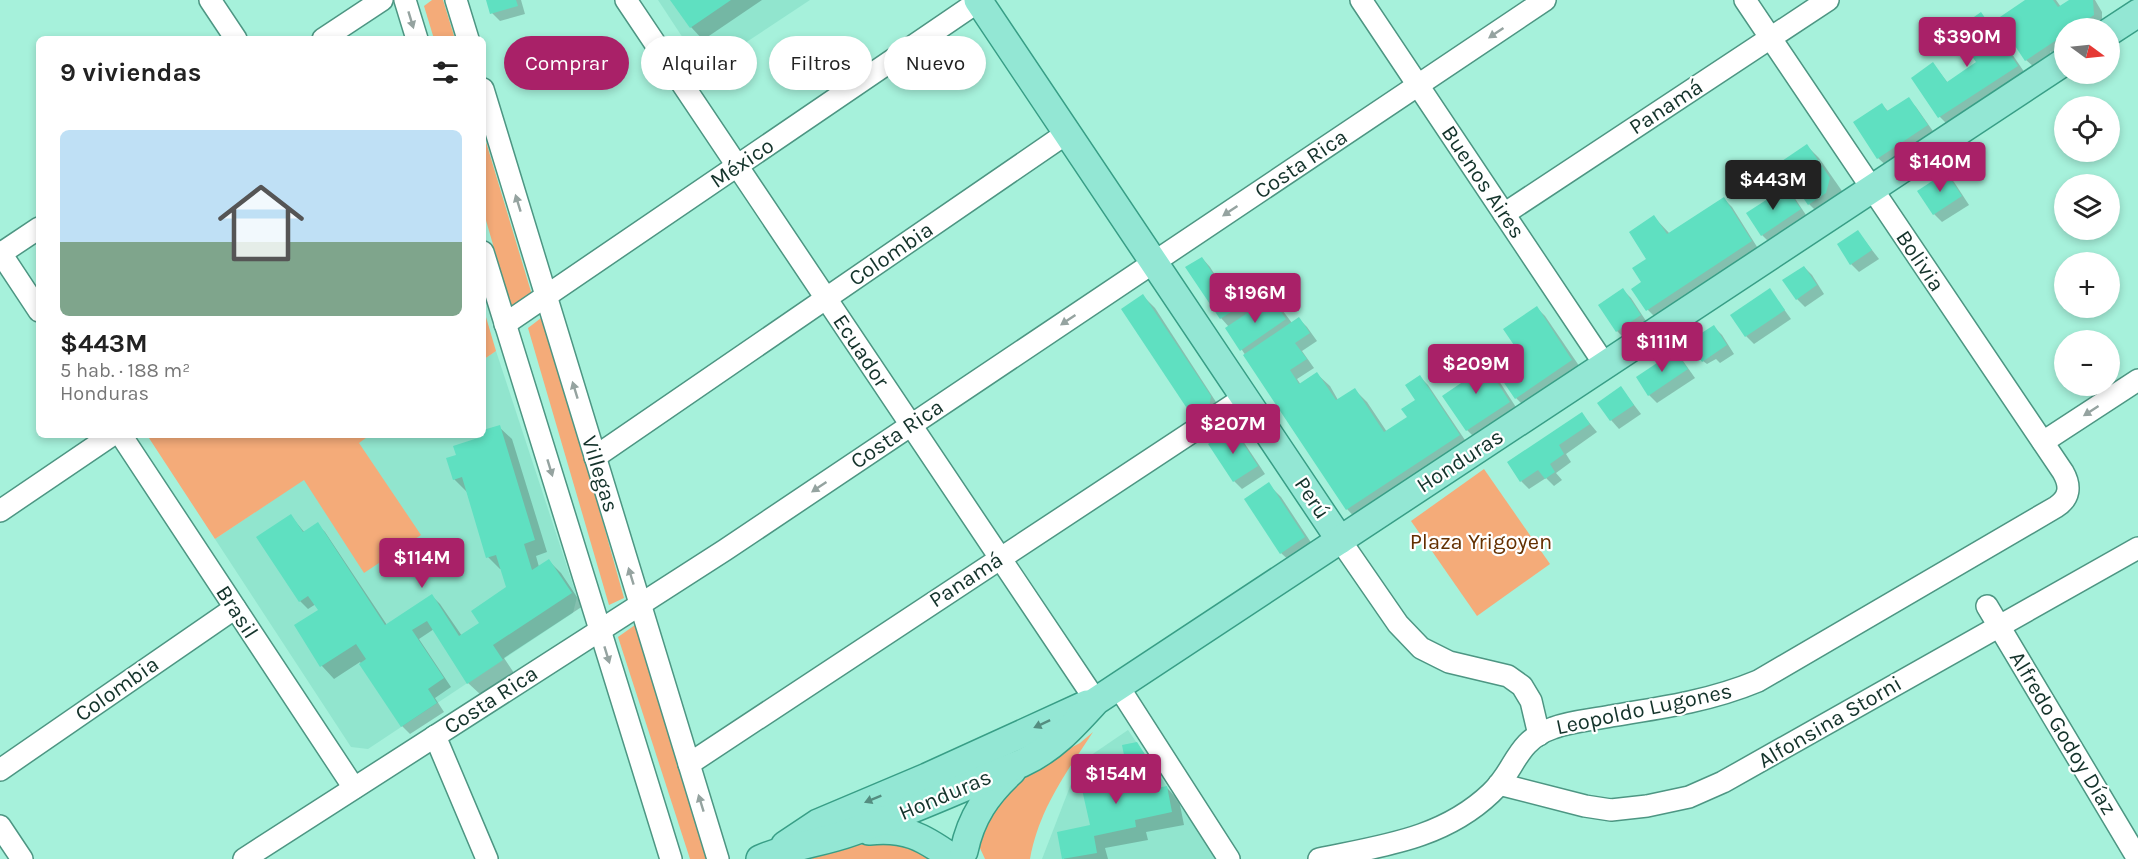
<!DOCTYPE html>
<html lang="es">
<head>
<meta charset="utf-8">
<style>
	body { margin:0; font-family:Karla,sans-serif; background:#f6f6f6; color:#222; height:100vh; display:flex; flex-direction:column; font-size:22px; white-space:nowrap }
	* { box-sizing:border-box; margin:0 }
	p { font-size:20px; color:#767676 }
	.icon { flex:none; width:33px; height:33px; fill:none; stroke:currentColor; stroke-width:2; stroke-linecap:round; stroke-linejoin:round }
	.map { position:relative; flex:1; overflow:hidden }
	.drawer { position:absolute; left:36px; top:36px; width:450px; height:402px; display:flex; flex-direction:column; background:#fff; border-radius:9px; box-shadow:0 3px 9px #0003 }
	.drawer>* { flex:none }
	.hud { position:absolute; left:504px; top:36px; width:570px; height:54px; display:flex; gap:12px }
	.needle { width:39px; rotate:105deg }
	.buttons { position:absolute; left:2054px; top:18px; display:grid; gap:12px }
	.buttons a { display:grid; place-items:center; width:66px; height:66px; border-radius:50%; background:#fff; box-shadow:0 3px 9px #0003; font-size:30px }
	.price { position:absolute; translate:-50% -51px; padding:0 14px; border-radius:6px; background:#a92168; color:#fff; font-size:20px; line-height:39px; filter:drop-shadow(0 2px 3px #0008) }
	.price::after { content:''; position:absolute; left:50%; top:36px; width:18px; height:14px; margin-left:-9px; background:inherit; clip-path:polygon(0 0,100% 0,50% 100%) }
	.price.on { background:#222; color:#fff }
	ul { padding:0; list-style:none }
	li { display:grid; align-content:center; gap:12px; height:318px; padding:0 24px }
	li span { display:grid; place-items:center; height:186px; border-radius:9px; color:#555 }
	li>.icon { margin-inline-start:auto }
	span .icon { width:108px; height:108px; fill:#fffc; stroke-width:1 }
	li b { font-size:26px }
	h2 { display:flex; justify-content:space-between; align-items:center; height:72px; padding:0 24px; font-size:26px }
	.chip { padding:0 21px; border-radius:27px; background:#fff; box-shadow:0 3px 9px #0003; font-size:21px; line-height:54px }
	.chip.on { background:#a92168; color:#fff }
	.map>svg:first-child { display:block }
</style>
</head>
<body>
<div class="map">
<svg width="2138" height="859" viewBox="0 0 2138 859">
	<rect width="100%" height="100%" fill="#a6f1db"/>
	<g fill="#91e5ce">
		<path d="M658,0H810L704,70Z"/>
		<path d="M496,351L577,597L573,613L368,749L351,747L215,539L370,435H483V360Z"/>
		<path d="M1128,730L1217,859H1042L1076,771L1084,760Z"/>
	</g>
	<g fill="#f4ab79">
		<path d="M432,0H443L455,39H434L424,6Z"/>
		<path d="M483,132L532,295L511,307L483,210Z"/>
		<path d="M483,307L496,351L483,360Z"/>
		<path d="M545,315L624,598L609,605L528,328Z"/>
		<path d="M147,435H370L359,443L421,535L364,573L304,480L215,539Z"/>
		<path d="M1484,469L1550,564L1477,616L1411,521Z"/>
		<path d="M635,625L706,859H690L618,637Z"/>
		<path d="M1093,732C1066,773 1039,809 1030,859H985L979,846L986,817L1014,785L1042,763L1080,743Z"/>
		<path d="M889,841L915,846L930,859H810L850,846Z"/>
	</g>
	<g fill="#0003">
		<path d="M488,0H521L525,14L500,21L492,13Z"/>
		<path d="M672,0H762L703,40L691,27Z"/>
		<path d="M2027,0H2056L2061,7L2072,0H2095L2102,12V24L2094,28H2064V56L2058,59L2050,51L2052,56L2035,68L2026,60Z"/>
		<path d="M1980,14L1993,26L2029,79L1948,125L1940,117L1913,78L1933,64L1948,83L1978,63Z"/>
		<path d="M1908,99L1916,107L1935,134L1891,170L1878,158L1882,105L1889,112Z"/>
		<path d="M1807,146L1819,158L1842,191L1838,205L1821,216L1809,204Z"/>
		<path d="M1946,174L1954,182L1969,205L1942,222L1934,214L1919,191Z"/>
		<path d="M1786,189L1794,197L1808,218L1770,243L1762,235Z"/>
		<path d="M1724,199L1732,207L1759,250L1656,318L1648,310L1633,289L1643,282L1649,259L1654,217L1670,234Z"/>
		<path d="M1858,232L1879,259L1859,272L1851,264Z"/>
		<path d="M1202,258L1210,267L1222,286L1231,281L1239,289L1254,310L1271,299L1283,311L1292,323L1299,319L1307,327L1317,341L1302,351L1314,368L1297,379L1301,385L1317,374L1330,386L1338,400L1355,390L1367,402L1387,432L1409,417L1417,400L1420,377L1428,385L1467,443L1359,522L1347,509L1242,350L1229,327L1221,318Z"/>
		<path d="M1804,267L1812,275L1824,294L1805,307L1797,299Z"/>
		<path d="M1623,290L1631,298L1648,324L1625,339L1617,331Z"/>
		<path d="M1770,290L1791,319L1754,344L1746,336Z"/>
		<path d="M1143,296L1155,308L1218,405L1203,426Z"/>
		<path d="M1537,308L1545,316L1584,373L1528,410L1516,398L1523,355Z"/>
		<path d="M1714,327L1722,335L1734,354L1720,363L1716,359L1707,364L1703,361Z"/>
		<path d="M1675,352L1683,361L1695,378L1657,403L1649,395Z"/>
		<path d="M1479,358L1492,370L1521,415L1475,438L1467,430L1466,382Z"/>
		<path d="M1621,388L1641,414L1619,429L1611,420Z"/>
		<path d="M1582,414L1597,432L1566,454L1571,462L1556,473L1562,480L1554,486L1546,478L1529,489L1521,481Z"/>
		<path d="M499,427L512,439L547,552L536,556L539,567L549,561L561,573L583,606L504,658L514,673L481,695L468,683L434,629L419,639L451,687L435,698L444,712L410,734L402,726L360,662L334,679L322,666L296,626L320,610L316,604L308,609L300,601L258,537L291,516L305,533L317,524L325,532L387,625L432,596L440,604L462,636L481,623L508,588L502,569H500L488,557L467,492L454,479L458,456Z"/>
		<path d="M1232,430L1241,438L1265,474L1242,489L1234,481Z"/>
		<path d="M1268,484L1281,497L1316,550L1294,565L1281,553Z"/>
		<path d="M1136,744L1156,767L1160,789L1166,787L1179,800L1184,825L1146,832L1148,840L1105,848L1108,859H1064L1058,833L1092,826L1130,777Z"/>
	</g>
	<g fill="#5fe0c1">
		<path d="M486,0H516L518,6L490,14Z"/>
		<path d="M670,0H731L690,28Z"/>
		<path d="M2025,0H2053L2058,7L2069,0H2093L2094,15L2074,28H2064V35L2025,61L1997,19Z"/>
		<path d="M1981,12L2018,66L1938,118L1911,78L1933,62L1947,82L1976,62L1954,31Z"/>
		<path d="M1909,97L1928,125L1877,159L1853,122L1882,103L1887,111Z"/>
		<path d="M1807,144L1830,178L1826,193L1808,205L1779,163Z"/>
		<path d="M1946,172L1962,196L1933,215L1917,191Z"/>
		<path d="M1786,187L1801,209L1761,236L1746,213Z"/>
		<path d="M1724,197L1752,241L1646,311L1631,289L1641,282L1632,268L1646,259L1629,232L1654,215L1667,234Z"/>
		<path d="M1858,230L1872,250L1850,265L1837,244Z"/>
		<path d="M1202,257L1221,286L1232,279L1247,302L1220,319L1185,267Z"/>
		<path d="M1804,266L1817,285L1796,300L1782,280Z"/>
		<path d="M1623,288L1641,315L1616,332L1598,305Z"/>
		<path d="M1770,288L1785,310L1745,337L1730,315Z"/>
		<path d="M1143,294L1211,396L1209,408L1194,419L1121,309Z"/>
		<path d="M1271,297L1286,319L1240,351L1225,328Z"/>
		<path d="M1537,306L1572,360L1515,399L1496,371L1520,354L1503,329Z"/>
		<path d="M1299,317L1310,333L1295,343L1307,359L1290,370L1299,384L1317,372L1336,400L1355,388L1384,432L1407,417L1401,409L1415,400L1405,385L1420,375L1460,435L1346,510L1243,355Z"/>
		<path d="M1714,325L1727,345L1702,362L1689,341Z"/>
		<path d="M1675,351L1688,369L1648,396L1636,377Z"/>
		<path d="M1480,356L1510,402L1466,431L1442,396L1464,381L1457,371Z"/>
		<path d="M1621,386L1634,405L1610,421L1597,403Z"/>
		<path d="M1582,412L1590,424L1559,445L1564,454L1550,464L1555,472L1545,479L1538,470L1520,482L1507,462Z"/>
		<path d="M500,425L535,540L524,544L532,570L549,559L572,593L493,645L503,660L467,684L427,621L412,630L444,678L428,689L437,703L401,727L359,664L366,659L356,644L320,667L294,625L318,610L308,596L299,602L256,537L291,514L303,532L318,522L385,625L432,594L459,636L479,623L471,611L506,587L496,555L486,558L462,477L453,480L446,458L456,455L453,446L484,436L483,430Z"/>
		<path d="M1233,428L1258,466L1233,482L1208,444Z"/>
		<path d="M1269,482L1305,537L1280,554L1244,499Z"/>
		<path d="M1137,742L1144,753L1151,789L1167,786L1172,812L1135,820L1136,827L1094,836L1097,853L1062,859L1057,832L1090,825L1081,785L1128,775L1122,745Z"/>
	</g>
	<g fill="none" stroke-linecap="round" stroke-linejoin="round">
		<g stroke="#4d9683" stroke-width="24">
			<g id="minor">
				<path d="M210,0L236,39"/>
				<path d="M405,0L417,39"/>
				<path d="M456,0L468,39"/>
				<path d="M626,0L1096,701"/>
				<path d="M1361,0L1605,365"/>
				<path d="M323,39L382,0"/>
				<path d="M483,89L718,859"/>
				<path d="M1504,214L1828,0"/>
				<path d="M0,252L39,311"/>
				<path d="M483,252L671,859"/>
				<path d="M0,254L39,228"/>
				<path d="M505,324L979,1"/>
				<path d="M121,435L354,788"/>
				<path d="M2043,442L2138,380"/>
				<path d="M595,457L1067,133"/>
				<path d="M0,511L112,435"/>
				<path d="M1340,540L1398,624L1421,648L1449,662L1508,676L1522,686L1531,701L1539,735"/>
				<path d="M1987,606L2138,859"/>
				<path d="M1118,686L1229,859"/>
				<path d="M435,736L487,859"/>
				<path d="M689,764L1245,397"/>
				<path d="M0,770L235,608"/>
				<path d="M1499,784L1585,806L1611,810L1647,806L1689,797L1723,782L2138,548"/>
				<path d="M0,826L22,859"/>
				<path d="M244,859L725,550L1545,0"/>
				<path d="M1319,859C1381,846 1443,839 1491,793C1516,770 1515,741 1553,728C1571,721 1592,720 1611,716C1661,708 1710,701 1758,681L2056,507C2070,498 2071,486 2063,472L1745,0"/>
			</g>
		</g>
		<g stroke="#389e86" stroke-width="30">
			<g id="major">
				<path d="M978,0L1340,540"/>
				<path d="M2109,32L2138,13"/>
				<path d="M869,831C905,827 923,837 951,857"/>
				<path d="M785,845L818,823L927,777L1087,704"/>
				<path d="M964,851C971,817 987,794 1012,771"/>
				<path d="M760,859C789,846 822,843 852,832C910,812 966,786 1022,763C1053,749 1073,726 1096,701L2064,62"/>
			</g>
		</g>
		<use href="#minor" stroke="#fff" stroke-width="21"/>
		<use href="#major" stroke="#93e7d4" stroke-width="27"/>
	</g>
	<defs><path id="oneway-solid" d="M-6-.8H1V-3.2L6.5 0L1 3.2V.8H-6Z" transform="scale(1.5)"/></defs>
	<g fill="#95a3a0">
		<use href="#oneway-solid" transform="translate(411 20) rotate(73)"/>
		<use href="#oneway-solid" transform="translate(1496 33) rotate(146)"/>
		<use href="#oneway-solid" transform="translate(518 203) rotate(-107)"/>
		<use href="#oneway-solid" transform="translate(1230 211) rotate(146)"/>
		<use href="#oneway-solid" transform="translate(1068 320) rotate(146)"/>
		<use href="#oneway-solid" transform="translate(575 390) rotate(-107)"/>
		<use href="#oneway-solid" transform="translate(2091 411) rotate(147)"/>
		<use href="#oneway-solid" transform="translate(550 468) rotate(73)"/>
		<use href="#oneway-solid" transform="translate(819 487) rotate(146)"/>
		<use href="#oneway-solid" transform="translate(631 576) rotate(-107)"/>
		<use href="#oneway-solid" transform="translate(607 655) rotate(73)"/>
		<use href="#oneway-solid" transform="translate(701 803) rotate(-107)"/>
	</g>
	<g fill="#548d80">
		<use href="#oneway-solid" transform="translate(1042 724) rotate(155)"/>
		<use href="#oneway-solid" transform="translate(873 799) rotate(158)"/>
	</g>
	<g text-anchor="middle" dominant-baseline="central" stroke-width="4.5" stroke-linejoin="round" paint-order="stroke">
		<g font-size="22" fill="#14332b" stroke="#fff">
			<text transform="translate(1666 107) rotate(-33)">Panamá</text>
			<text transform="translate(742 163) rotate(-34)">México</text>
			<text transform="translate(1301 164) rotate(-34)">Costa Rica</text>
			<text transform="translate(1483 182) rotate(56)">Buenos Aires</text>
			<text transform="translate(891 254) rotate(-34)">Colombia</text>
			<text transform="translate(1920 261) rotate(56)">Bolivia</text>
			<text transform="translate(861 351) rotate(56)">Ecuador</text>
			<text transform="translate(897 434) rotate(-34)">Costa Rica</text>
			<text transform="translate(1460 461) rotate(-33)">Honduras</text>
			<text transform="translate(600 474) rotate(73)">Villegas</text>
			<text transform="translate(1312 498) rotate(56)">Perú</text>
			<text transform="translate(966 580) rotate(-33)">Panamá</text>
			<text transform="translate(237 612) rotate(57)">Brasil</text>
			<text transform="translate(117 689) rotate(-35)">Colombia</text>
			<text transform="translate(491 700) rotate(-33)">Costa Rica</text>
			<text transform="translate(1644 709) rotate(-12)">Leopoldo Lugones</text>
			<text transform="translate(1830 722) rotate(-30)">Alfonsina Storni</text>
			<text transform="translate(2063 733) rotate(59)">Alfredo Godoy Díaz</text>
			<text transform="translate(945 795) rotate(-23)">Honduras</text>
		</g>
		<g font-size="22" fill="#643001" stroke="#fff">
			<text x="1481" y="542">Plaza Yrigoyen</text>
		</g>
	</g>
</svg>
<div class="buttons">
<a><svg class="needle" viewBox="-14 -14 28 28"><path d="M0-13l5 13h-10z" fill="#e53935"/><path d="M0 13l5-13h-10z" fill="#767676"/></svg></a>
<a><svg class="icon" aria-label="locate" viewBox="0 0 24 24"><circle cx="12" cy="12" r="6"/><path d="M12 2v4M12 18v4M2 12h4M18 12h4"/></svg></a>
<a><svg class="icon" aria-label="layers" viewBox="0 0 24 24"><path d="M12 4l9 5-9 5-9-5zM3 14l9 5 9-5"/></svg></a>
<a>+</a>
<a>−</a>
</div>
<b class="price" style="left:1967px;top:68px">$390M</b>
<b class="price" style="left:1940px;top:193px">$140M</b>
<b class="price on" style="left:1773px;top:211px">$443M</b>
<b class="price" style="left:1255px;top:324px">$196M</b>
<b class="price" style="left:1662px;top:373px">$111M</b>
<b class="price" style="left:1476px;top:395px">$209M</b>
<b class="price" style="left:1233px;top:455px">$207M</b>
<b class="price" style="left:422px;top:589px">$114M</b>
<b class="price" style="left:1116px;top:805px">$154M</b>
<div class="hud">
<a class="chip on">Comprar</a>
<a class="chip">Alquilar</a>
<a class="chip">Filtros</a>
<a class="chip">Nuevo</a>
</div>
<section class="drawer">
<h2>9 viviendas<svg class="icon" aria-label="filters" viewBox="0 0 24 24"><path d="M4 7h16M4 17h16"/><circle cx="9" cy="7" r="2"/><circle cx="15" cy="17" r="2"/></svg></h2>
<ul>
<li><span style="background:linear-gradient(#bfe0f5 60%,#7fa58c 0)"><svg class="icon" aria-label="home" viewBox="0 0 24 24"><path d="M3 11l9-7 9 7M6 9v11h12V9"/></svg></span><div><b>$443M</b><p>5 hab. · 188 m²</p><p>Honduras</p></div></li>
</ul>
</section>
</div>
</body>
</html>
